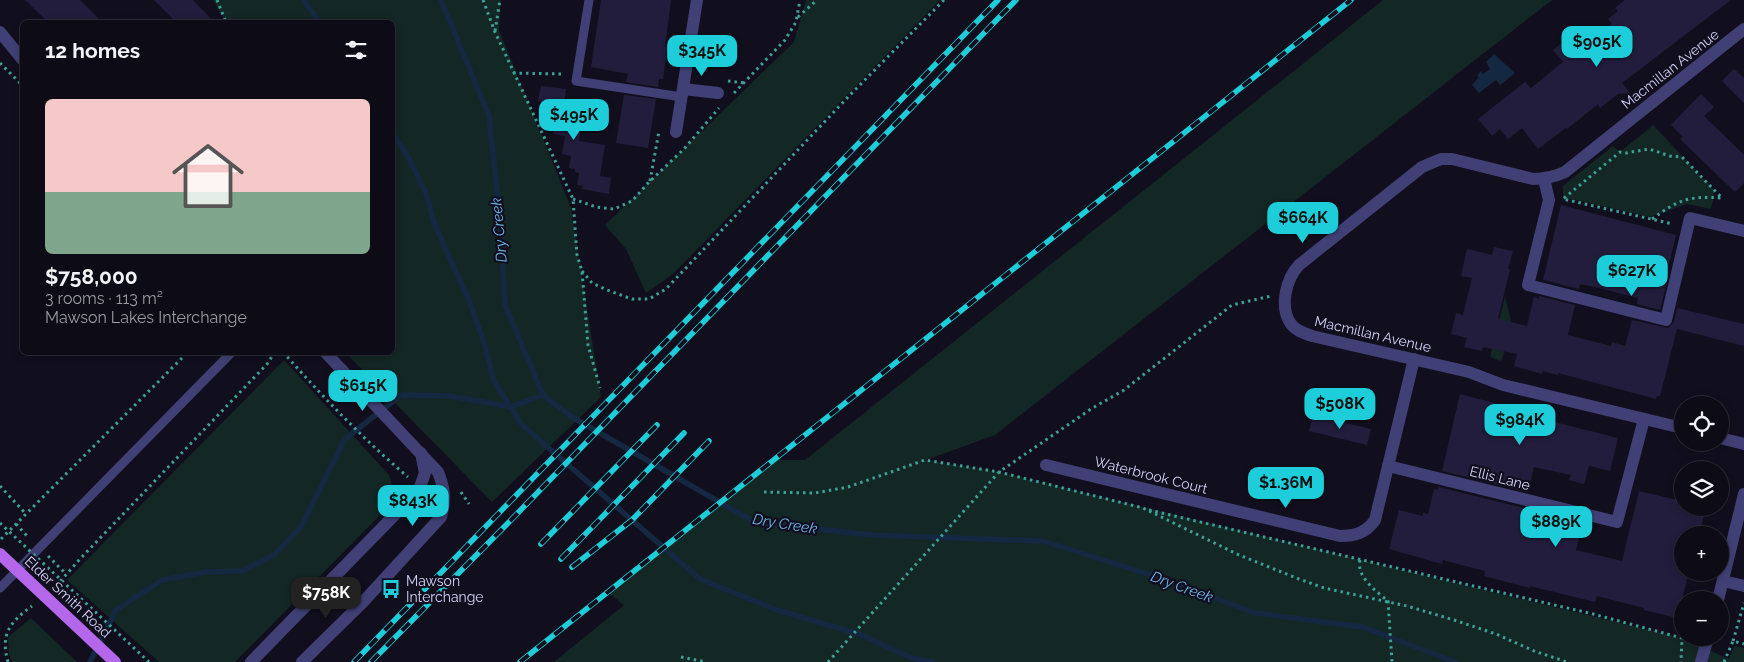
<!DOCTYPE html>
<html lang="en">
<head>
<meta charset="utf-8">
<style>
	body { margin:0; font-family:Raleway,sans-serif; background:#1b1923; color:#f1f3f6; height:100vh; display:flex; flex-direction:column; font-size:19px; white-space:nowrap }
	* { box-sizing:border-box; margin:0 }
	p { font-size:16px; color:#9a9ba1 }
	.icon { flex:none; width:28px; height:28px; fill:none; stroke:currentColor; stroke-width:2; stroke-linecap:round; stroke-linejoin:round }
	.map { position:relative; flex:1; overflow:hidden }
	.side { position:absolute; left:20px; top:20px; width:375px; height:335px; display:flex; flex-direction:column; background:#0d0b16; border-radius:8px; box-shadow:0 2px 8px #0003,0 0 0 1px #2d2b35 }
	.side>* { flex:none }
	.controls { position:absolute; left:1674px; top:396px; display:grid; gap:10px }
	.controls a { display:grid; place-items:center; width:55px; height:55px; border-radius:50%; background:#0d0b16; box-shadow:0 2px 8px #0003,0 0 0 1px #2d2b35; font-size:25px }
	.price { position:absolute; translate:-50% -42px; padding:0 11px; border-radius:10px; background:#1dcdd9; color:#111; font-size:16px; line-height:32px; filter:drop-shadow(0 1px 2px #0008) }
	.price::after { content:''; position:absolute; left:50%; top:30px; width:15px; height:11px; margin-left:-8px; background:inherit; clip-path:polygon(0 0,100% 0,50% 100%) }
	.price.active { background:#222; color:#fff }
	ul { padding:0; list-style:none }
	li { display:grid; align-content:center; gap:10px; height:265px; padding:0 25px }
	li span { display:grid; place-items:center; height:155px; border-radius:8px; color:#555 }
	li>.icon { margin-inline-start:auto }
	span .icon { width:90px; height:90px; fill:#fffc; stroke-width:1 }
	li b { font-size:21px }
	h2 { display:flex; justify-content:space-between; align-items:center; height:60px; padding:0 25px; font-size:21px }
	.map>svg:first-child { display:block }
</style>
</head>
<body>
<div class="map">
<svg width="1744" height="662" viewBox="0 0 1744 662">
	<rect width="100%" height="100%" fill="#110f1d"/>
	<g fill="#132725">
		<path d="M213,0H501L499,30L571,208L601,397L492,502L346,353L392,352V22H226Z"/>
		<path d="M806,0H940L673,274L646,293L626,249L605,225L794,42Z"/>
		<path d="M1383,0H1552L995,435L926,460L999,472L1682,638L1729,659L1734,646L1744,648V662H554L624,605L607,592L775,460H805Z"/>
		<path d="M1653,125L1715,191L1711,209L1687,204L1650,217L1572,199H1563V186L1613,146L1620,152Z"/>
		<path d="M1505,297L1511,320L1503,356L1501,361L1490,357Z"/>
		<path d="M284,360L389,475L394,492L389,506L235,662H159L67,580Z"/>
		<path d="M31,618L77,662H12L9,654L8,637Z"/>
	</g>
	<path fill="#152841" d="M1494,54L1515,73L1500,85L1496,80L1479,93L1472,85L1479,77L1477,76L1481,71L1483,74L1490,69L1486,62Z"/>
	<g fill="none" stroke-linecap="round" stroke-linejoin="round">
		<g stroke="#152841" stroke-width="5.5">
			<path d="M304,0L319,22"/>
			<path d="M441,0L489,116L501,229L505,305L543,395L572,417L754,522L871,535L1043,541L1173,582L1255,613L1363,627L1455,662"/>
			<path d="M392,132L407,155L426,193L434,223L470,303L483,339L494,381L522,425L700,579L777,610L859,634L912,658L932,662"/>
			<path d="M90,662L116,610L162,580L206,572L242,571L275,554L301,527L345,439L401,395L450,396L511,407L543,395"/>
		</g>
	</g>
	<g fill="#221d3c">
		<path d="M25,0H80L102,22H48Z"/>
		<path d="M154,0H193L214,22H176Z"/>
		<path d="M601,0H671L665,47H667L665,64L663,79H659L658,87L626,82L628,74L591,67Z"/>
		<path d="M1625,0H1731L1622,83L1630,93L1618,94L1600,108L1598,104L1567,129L1566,128L1538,149L1522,128L1508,139L1500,129L1492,136L1478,119L1525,82L1531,88L1563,62L1553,50L1567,39L1576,51L1612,24L1608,19L1618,11L1615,8Z"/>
		<path d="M1734,69L1744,78V103L1722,81Z"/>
		<path d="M541,86L566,89L564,105L573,106L571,121L582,123L579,141L605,145L600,176L611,178L609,194L582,189L583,186L577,185L579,173L575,172V169L569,168L571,156L562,154L565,136L553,134L554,131L548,130L550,118L546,117V114L540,113L542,102L538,101Z"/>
		<path d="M1701,94L1714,107L1704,116L1744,155V183L1735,192L1680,139L1683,137L1671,125Z"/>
		<path d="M624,95L656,99L648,148L616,143Z"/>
		<path d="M1561,205L1676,235L1664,286H1666L1660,310L1637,304L1638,298L1595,287L1580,284L1579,289L1543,280Z"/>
		<path d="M1494,247L1513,251L1508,269H1510L1498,319L1527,326L1534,297L1539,299V296L1575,305L1568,335L1611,346L1612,342L1625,346L1632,320L1668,328L1674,322L1677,308L1744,324V346L1677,329L1660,396H1657L1656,399L1558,373V375L1543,371L1542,374L1514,366L1517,354L1483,347L1482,351L1464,347L1467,338L1451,334L1456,313L1463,315L1472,278L1461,276L1467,249L1492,255Z"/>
		<path d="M1460,394L1532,413L1531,416L1618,438L1610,471L1589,466L1584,484L1569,480L1571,475L1534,467L1528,492L1442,471Z"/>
		<path d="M1313,415L1371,429L1367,445L1309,431Z"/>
		<path d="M1438,487L1524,508L1523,510L1582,526L1576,550L1622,561L1639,491L1682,501V508H1706L1699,535H1682V572H1689L1677,618L1644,610V608L1597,596L1595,602L1530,586V588L1484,576L1485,571L1443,560L1442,564L1389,549L1399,510L1423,516V513L1428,514L1434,489L1438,490Z"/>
	</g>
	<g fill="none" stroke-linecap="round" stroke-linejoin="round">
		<g stroke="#3da198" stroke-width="3" stroke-dasharray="2.5 4" stroke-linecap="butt">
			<path d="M217,0L226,22"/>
			<path d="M483,0L495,32L573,199L577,255L582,271L588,345L600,388"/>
			<path d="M798,17L817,0"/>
			<path d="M495,31L500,0"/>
			<path d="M0,63L22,85"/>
			<path d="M513,73L563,74"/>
			<path d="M728,81L744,83"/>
			<path d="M734,93L785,40L796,22L800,0"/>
			<path d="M650,181L659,131"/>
			<path d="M573,199L596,207L614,209L632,201L649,182L684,149L719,108"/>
			<path d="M1652,219C1680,199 1687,196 1722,198L1682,157L1670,156L1649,149L1626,153L1620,152L1563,199L1673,224"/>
			<path d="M582,271L592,283L607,290L632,299H649L666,289L849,96L944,0"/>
			<path d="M283,352C322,396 363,439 408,477"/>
			<path d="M0,486L26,514"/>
			<path d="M461,492L469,504"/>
			<path d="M764,492L815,493L848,487L925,460L999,472L1143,508L1239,555L1299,579L1324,588L1407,606L1454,620L1496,634L1534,651L1567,662"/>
			<path d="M1149,510L1593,614L1682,638L1681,662"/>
			<path d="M16,524L29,538"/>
			<path d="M1,539L188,352"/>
			<path d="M48,556L66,574"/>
			<path d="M1360,560C1356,577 1377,592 1388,601L1392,662"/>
			<path d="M56,586L79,560L269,362L274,352"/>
			<path d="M1733,641L1744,603"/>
			<path d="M681,657L706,662"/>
			<path d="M8,662C0,634 10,622 32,606"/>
			<path d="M828,662L999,472L1091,409L1124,390L1232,305L1271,296"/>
			<path d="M1724,662L1733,641L1744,644"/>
		</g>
		<g stroke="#404076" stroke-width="9">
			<path d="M589,0L576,81L682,97"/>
			<path d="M0,588L232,352"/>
		</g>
		<g stroke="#404076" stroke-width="12">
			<path d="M0,32L22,59"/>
			<path d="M683,89L718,93"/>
			<path d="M676,132L697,0"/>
			<path d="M1544,179L1549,200L1528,285L1666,320L1690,218L1744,231"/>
			<path d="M1682,428L1503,385L1469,372L1312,336C1304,333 1296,331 1291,324C1279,307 1286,279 1299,265L1422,167L1441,159H1452L1533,179C1545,179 1554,177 1565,172L1744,29"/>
			<path d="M1720,438L1744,444"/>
			<path d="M1046,465L1340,536C1355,536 1366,533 1375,520L1414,359"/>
			<path d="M1388,466L1617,522L1644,419"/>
			<path d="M1723,581L1744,586"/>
			<path d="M1718,600L1744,494"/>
			<path d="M251,662L419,490L425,473L421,453"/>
			<path d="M302,662L364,601L441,517C446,499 445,490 438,472L325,352"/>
			<path d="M1701,662L1708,638"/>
		</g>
		<g stroke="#1dcdd9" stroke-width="5.5">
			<g id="rail">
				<path d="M541,544L657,425"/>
				<path d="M561,559L684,433"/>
				<path d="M572,567L632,520L709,441"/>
				<path d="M354,662L998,0"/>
				<path d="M371,662L510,521L1016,0"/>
				<path d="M520,662L1351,0"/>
			</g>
		</g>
		<use href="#rail" stroke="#110f1d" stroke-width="4" stroke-dasharray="11" stroke-linecap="butt"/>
		<path stroke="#3da198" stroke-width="3" stroke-dasharray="2.5 4" stroke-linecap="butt" d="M0,523L149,662"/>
		<path stroke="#b467ea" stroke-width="12" d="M0,554L115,662"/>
	</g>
	<defs>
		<g id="bus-bare" transform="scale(1.5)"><path d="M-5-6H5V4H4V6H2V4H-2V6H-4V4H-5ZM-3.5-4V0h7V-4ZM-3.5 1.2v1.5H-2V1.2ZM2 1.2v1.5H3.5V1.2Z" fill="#1dcdd9" stroke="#110f1d" stroke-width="2.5" paint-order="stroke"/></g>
	</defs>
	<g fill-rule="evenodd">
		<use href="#bus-bare" x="391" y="589"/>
	</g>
	<g text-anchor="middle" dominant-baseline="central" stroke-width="4.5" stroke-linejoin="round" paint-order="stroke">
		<g font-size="14" fill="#d5d1f9" stroke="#110f1d">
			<text transform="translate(1670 69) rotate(-38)">Macmillan Avenue</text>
			<text transform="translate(1373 334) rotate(13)">Macmillan Avenue</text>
			<text transform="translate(1151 475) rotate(14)">Waterbrook Court</text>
			<text transform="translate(1500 478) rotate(14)">Ellis Lane</text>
			<text transform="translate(68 597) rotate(43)">Elder Smith Road</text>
		</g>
		<g font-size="14" fill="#d5d1f9" stroke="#110f1d" text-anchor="start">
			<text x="406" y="581">Mawson<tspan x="406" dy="16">Interchange</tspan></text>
		</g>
		<g font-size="15" font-style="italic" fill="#6db5eb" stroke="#110f1d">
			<text transform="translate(499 230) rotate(-95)">Dry Creek</text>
			<text transform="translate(785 524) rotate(9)">Dry Creek</text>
			<text transform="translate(1182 587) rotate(20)">Dry Creek</text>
		</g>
	</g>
</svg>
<div class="controls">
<a><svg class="icon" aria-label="locate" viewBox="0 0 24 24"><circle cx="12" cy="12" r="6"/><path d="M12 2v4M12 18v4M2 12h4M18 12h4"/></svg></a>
<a><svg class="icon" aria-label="layers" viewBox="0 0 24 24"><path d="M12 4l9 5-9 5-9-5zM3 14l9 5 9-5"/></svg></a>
<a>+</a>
<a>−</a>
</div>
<b class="price" style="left:1597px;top:68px">$905K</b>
<b class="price" style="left:702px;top:77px">$345K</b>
<b class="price" style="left:574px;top:141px">$495K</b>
<b class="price" style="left:1303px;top:244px">$664K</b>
<b class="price" style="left:1632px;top:297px">$627K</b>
<b class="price" style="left:363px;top:412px">$615K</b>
<b class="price" style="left:1340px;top:430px">$508K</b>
<b class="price" style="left:1520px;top:446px">$984K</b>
<b class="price" style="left:1286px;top:509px">$1.36M</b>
<b class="price" style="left:413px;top:527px">$843K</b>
<b class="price" style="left:1556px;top:548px">$889K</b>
<b class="price active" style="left:326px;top:619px">$758K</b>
<section class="side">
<h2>12 homes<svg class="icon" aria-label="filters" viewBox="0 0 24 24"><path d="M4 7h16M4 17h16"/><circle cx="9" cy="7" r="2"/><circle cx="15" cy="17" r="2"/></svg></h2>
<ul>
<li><span style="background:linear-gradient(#f6c9c9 60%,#7fa58c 0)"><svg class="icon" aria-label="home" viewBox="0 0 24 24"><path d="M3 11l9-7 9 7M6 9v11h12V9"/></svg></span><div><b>$758,000</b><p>3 rooms · 113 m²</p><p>Mawson Lakes Interchange</p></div></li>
</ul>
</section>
</div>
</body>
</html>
